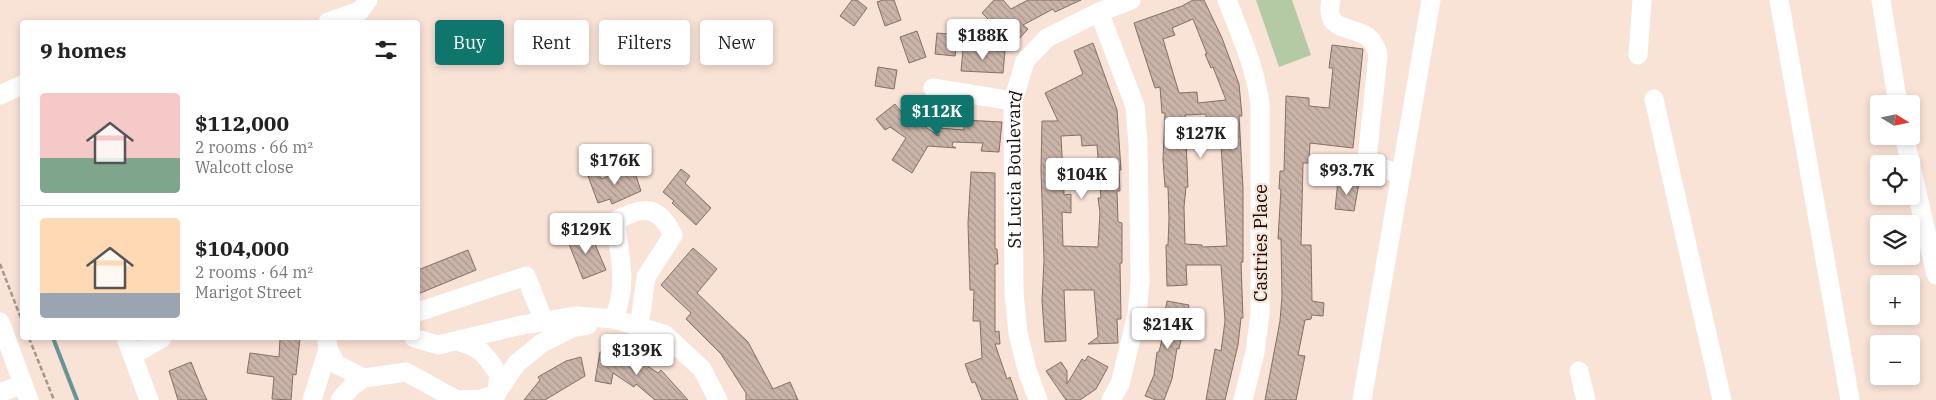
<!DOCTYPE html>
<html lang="en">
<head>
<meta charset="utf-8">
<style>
	body { margin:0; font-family:"IBM Plex Serif",serif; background:#f6f6f6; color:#222; height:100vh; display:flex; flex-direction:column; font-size:19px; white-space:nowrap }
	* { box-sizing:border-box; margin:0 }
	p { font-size:16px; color:#767676 }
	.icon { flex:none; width:28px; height:28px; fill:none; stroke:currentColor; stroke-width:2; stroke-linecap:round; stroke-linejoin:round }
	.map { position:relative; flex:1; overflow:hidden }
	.drawer { position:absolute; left:20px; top:20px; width:400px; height:320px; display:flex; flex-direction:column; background:#fff; border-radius:5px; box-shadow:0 2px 8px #0003 }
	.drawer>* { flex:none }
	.hud { position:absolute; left:435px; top:20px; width:475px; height:45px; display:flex; gap:10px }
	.needle { width:32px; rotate:100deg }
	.buttons { position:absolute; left:1870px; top:95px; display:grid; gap:10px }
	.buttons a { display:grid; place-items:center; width:50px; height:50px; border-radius:5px; background:#fff; box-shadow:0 2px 8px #0003; font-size:25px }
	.price { position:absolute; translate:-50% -42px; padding:0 11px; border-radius:5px; background:#fff; color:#222; font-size:16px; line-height:32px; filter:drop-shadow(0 1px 2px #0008) }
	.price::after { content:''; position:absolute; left:50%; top:30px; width:15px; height:11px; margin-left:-8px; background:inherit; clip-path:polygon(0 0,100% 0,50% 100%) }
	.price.selected { background:#0f766e; color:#fff }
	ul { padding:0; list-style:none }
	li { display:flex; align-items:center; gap:15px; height:125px; padding:0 20px }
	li+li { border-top:1px solid #e0e0e0 }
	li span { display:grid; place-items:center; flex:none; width:140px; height:100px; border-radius:5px; color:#555 }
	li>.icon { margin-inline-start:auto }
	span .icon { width:60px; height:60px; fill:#fffc; stroke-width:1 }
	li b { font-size:21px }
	h2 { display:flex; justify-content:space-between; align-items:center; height:60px; padding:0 20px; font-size:21px }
	.tag { padding:0 18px; border-radius:5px; background:#fff; box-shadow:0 2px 8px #0003; font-size:18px; line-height:45px }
	.tag.selected { background:#0f766e; color:#fff }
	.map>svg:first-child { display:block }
</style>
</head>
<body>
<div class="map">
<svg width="1936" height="400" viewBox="0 0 1936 400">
	<defs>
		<pattern id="building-back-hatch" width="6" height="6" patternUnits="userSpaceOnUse" patternTransform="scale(1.25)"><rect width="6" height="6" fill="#cab3a9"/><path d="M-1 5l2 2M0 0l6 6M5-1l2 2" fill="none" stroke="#ad9990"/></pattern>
	</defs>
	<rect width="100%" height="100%" fill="#f9e2d6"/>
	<path fill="#b3caa4" d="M1256,0H1292L1311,55L1279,67Z"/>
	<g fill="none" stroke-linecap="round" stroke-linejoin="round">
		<path stroke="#659695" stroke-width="4" d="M53,338L77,400"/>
	</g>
	<g fill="url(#building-back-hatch)" stroke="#857066" fill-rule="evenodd">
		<path d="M852,0H857L867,8L854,26L840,16Z"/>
		<path d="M883,0H894L901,20L885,26L877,2Z"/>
		<path d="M994,0H1003L1011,9L1028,0H1081L1055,12L1053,9L1023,25L1028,29L1016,42L1006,33V37L982,13Z"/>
		<path d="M1193,0H1204L1222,38L1239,84L1242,116H1239L1243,188V262H1241L1243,318H1241L1238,345L1225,400H1206L1215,349L1221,351L1225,321L1221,265H1186L1187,285L1167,286L1166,245H1168L1169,218L1168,187H1165L1163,160L1165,113H1162L1160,87L1155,88L1134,23L1182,6ZM1193,19L1207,54H1205L1211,68L1213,67L1226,100L1198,103L1197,92L1179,93L1163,39L1175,35L1172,28ZM1206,114L1209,145L1221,144L1227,246L1202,247V245L1185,244L1184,207L1186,187H1188L1185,115Z"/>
		<path d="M917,31L926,57L909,63L900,37Z"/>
		<path d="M937,33L958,35L955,56L935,54Z"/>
		<path d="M1093,43L1117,110L1121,170H1119L1120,191H1117L1118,222L1122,223V263H1120L1121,319H1117L1118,343L1088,344L1098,337L1094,290H1064L1066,341L1045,342L1042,301L1044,260L1041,170L1042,121H1058L1045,93L1083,74L1074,51ZM1081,135L1082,146L1097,145L1101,198H1098L1100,213L1098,247L1063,246L1062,212L1071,213V194L1064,195L1061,136Z"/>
		<path d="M1332,45L1363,49L1353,148L1310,143L1309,163H1303L1301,245H1311L1312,301L1324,303L1323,316L1312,315L1311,319L1305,320L1298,355L1305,356L1296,400H1265L1280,321L1282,296L1281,239H1278L1281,189H1279L1280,171H1284L1286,96L1309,98V106L1329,108L1333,68H1329Z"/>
		<path d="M963,50L1005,51L1003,73L961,71Z"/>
		<path d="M878,67L897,70L894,89L875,86Z"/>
		<path d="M895,104L912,125L915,120L939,136V128L964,130V120L1002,122L999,152L981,151L983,143L953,142L952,146L956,148L928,146L912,173L892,160L906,138L890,127L885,130L876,119Z"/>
		<path d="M633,167L641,191L612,204L610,199L598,203L588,176L598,172L601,179Z"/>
		<path d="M681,169L690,176L685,183L711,208L696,225L672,203L674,201L663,192Z"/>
		<path d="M971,172L995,173V249H997L998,264H995V332L999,331L1000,344H995L1007,379L1010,377L1018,400H982L975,382L972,383L965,364L982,358L980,321H973L974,290H970L968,223Z"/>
		<path d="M1338,181L1359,183L1354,211L1335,209Z"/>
		<path d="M589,230L606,270L583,279L567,239Z"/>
		<path d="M693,248L717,269L697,293L748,342L773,389L790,382L798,400H746V393L721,354L686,319L691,313L661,285Z"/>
		<path d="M468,250L476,270L418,294V270Z"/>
		<path d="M1167,301L1189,305L1179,349L1177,348L1172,379L1164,400H1156L1145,396L1154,375L1157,352H1159L1167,318H1164Z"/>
		<path d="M280,338H300L296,375L293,374L291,400L272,399L274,377L247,373L250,353L279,357Z"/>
		<path d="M600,352L632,356L658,373L661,370L688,400H655L636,384L634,387L613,373L611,384L595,381Z"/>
		<path d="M1088,356L1108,367L1096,389L1080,400H1066L1046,371L1061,362L1067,371V384L1082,359L1085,361Z"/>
		<path d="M581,357L585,376L545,400H524L540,380L538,377L566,361Z"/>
		<path d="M191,362L203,392L207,400H178L169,371Z"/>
	</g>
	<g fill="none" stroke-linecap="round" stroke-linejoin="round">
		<g stroke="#a6958c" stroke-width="2.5" stroke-dasharray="5 2.5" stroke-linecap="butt">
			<path d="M0,264L22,321"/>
			<path d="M29,338L54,400"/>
		</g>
		<g stroke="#fff" stroke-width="19">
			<path d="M1227,0C1240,34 1256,68 1260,105V314L1255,352L1243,400"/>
			<path d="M1331,0C1324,32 1350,25 1368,37C1374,42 1376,48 1378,55L1367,159L1370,164L1401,175"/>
			<path d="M1779,0L1850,400"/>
			<path d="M1881,0L1898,104"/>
			<path d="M1099,12L1135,106L1138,144L1140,282L1137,314L1120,384L1111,400"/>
			<path d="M328,22L360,11L368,0"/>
			<path d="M1638,55L1642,0"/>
			<path d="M933,88L1013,101"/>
			<path d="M0,95L22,85"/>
			<path d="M1654,99L1722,400"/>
			<path d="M1904,136L1911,164"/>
			<path d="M1911,166L1936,275"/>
			<path d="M418,312L526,276L544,322"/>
			<path d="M614,319C628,282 620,258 615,221C642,206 658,204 673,235L646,277L639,327"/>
			<path d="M0,322L29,400"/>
			<path d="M126,338L149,400"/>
			<path d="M414,338L438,345L522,325L577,316L614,319L664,334L702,369L718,400"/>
			<path d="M457,341C483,349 484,353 499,375L496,395"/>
			<path d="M328,349L336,364L364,378L406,372L457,400L482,399L496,394L517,363L542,343L572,328L588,325"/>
			<path d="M133,355L162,338"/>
			<path d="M1579,371L1586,400"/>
			<path d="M0,393L23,384"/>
			<path d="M312,400L328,349L327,341"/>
			<path d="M340,400L352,386L364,378"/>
			<path id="s1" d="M1038,400L1027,370L1018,333L1014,293L1013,101L1025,61L1047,38L1099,12L1131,0"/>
			<path d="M1362,400L1431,0"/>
		</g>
	</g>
	<g text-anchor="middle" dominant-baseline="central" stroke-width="4.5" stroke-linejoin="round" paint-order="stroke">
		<g font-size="18" fill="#160e0a" stroke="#f9e2d6">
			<text stroke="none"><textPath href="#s1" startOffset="234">St Lucia Boulevard</textPath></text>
			<text transform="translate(1260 243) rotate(-90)">Castries Place</text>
		</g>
	</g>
</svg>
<div class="buttons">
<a><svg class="needle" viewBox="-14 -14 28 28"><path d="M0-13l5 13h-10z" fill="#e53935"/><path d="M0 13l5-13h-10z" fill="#767676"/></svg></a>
<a><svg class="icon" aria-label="locate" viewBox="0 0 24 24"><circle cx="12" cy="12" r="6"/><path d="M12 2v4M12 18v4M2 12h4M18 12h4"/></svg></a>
<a><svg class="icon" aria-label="layers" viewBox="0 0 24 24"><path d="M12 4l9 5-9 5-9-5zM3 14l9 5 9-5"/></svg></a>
<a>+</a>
<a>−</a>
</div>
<b class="price" style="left:983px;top:61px">$188K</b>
<b class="price selected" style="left:937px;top:137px">$112K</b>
<b class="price" style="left:1201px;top:159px">$127K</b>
<b class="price" style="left:615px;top:186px">$176K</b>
<b class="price" style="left:1347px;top:196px">$93.7K</b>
<b class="price" style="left:1082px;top:200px">$104K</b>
<b class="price" style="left:586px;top:255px">$129K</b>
<b class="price" style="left:1168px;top:350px">$214K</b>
<b class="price" style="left:637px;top:376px">$139K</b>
<div class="hud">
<a class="tag selected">Buy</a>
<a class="tag">Rent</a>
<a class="tag">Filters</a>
<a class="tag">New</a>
</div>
<section class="drawer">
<h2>9 homes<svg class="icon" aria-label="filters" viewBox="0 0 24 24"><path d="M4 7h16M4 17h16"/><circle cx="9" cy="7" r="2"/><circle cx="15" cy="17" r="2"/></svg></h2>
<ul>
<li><span style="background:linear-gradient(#f6c9c9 65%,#7fa58c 0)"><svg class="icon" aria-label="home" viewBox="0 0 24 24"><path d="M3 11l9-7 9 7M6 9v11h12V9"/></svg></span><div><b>$112,000</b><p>2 rooms · 66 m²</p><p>Walcott close</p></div></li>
<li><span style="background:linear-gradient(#ffd9b3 75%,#9aa5b1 0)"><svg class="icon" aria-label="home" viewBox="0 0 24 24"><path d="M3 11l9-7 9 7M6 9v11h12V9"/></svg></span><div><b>$104,000</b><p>2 rooms · 64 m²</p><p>Marigot Street</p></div></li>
</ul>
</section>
</div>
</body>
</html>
